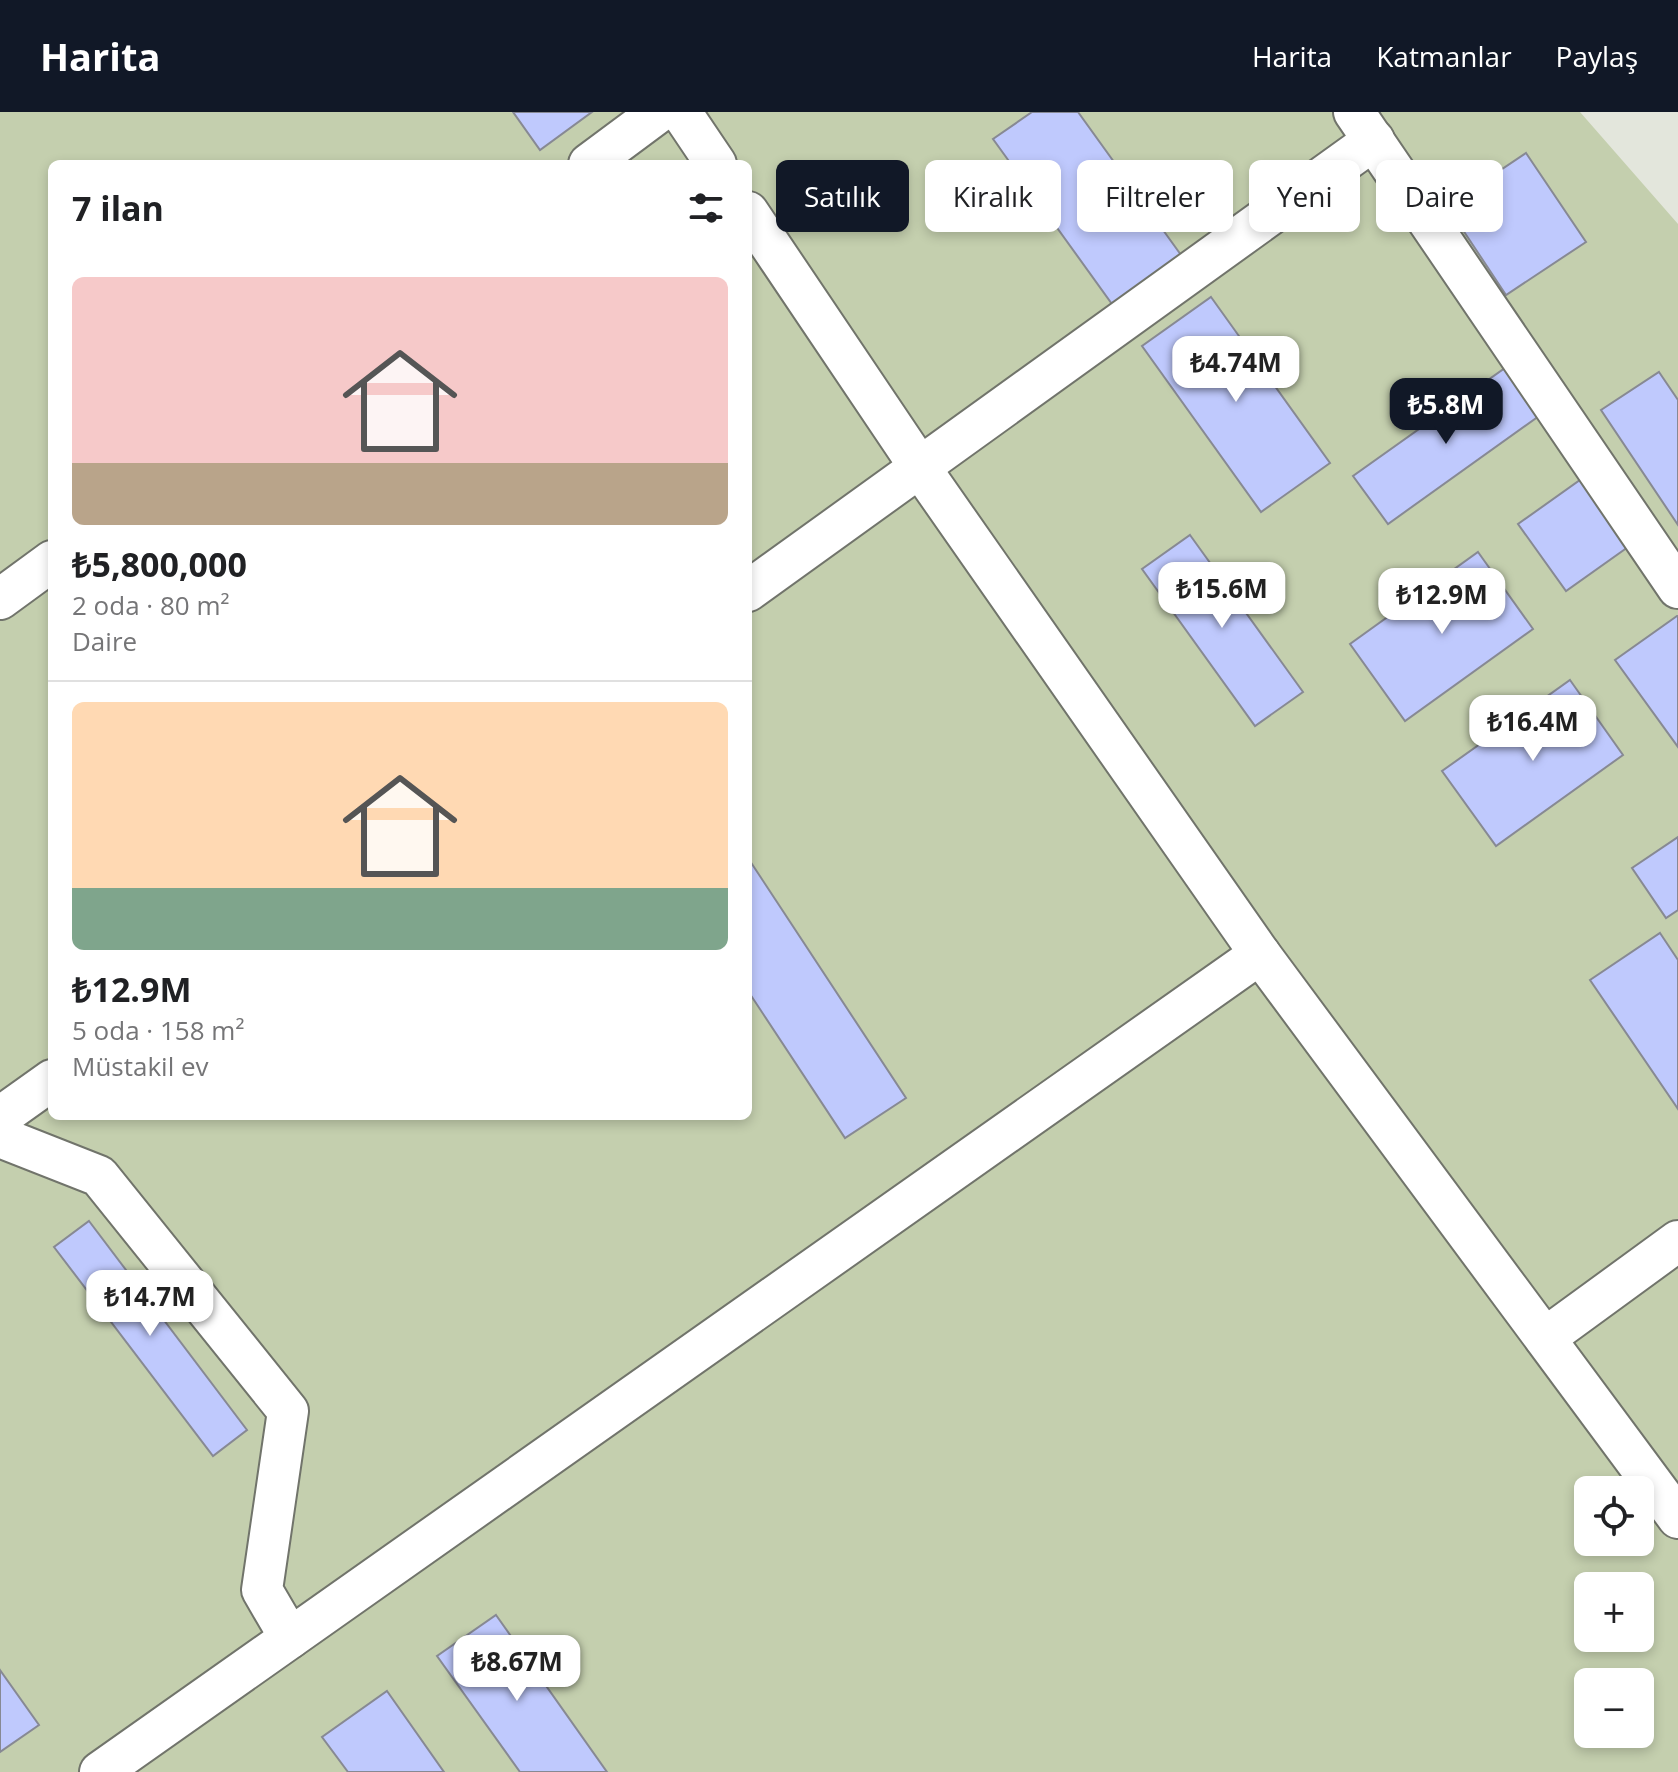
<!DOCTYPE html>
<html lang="tr">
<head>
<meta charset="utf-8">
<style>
	body { margin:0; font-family:"Open Sans",sans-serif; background:#f6f6f6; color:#202124; height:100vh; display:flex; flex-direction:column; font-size:30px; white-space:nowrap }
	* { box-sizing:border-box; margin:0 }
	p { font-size:26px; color:#757577 }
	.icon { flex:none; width:44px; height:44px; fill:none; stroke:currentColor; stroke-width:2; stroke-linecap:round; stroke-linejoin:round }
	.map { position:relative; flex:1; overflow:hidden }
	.panel { position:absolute; left:48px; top:48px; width:704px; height:960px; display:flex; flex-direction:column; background:#fff; border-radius:12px; box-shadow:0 4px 12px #0003 }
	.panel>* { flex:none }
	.guide { position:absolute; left:776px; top:48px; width:760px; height:72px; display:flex; gap:16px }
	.tools { position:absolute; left:1574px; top:1364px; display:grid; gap:16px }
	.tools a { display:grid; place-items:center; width:80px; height:80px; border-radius:12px; background:#fff; box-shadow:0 4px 12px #0003; font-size:40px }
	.price { position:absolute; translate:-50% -68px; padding:0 18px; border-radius:16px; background:#fff; color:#222; font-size:26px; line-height:52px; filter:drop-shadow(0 2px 4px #0008) }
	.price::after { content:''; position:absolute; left:50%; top:48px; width:24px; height:18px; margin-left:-12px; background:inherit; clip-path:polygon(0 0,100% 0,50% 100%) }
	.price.selected { background:#111827; color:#fff }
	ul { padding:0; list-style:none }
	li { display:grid; align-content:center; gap:16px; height:424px; padding:0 24px }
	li+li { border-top:2px solid #e0e0e0 }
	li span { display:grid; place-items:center; height:248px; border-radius:12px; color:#555 }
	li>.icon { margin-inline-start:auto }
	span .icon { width:144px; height:144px; fill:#fffc; stroke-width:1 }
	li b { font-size:34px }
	h2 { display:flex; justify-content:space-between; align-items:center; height:96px; padding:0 24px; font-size:34px }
	.tag { padding:0 28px; border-radius:12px; background:#fff; box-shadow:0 4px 12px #0003; font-size:28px; line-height:72px }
	.tag.selected { background:#111827; color:#fff }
	header { display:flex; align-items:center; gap:48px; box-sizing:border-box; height:112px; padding:0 40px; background:#111827; color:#fff }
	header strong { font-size:38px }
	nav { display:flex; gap:44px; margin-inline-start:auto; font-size:28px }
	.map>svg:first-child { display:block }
</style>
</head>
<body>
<header>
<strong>Harita</strong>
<nav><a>Harita</a><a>Katmanlar</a><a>Paylaş</a></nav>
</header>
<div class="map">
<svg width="1678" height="1660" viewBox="0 0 1678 1660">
	<rect width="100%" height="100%" fill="#e3e6dc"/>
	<path fill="#c4cfae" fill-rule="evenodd" d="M0,0H1580L1678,112V1660H0ZM52,52H748V1004H52ZM1588,1378H1640V1430H1588ZM1588,1474H1640V1526H1588ZM1588,1570H1640V1622H1588Z"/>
	<g fill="#bfc9fd" stroke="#878993" stroke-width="2">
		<path d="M513,0H592L540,38Z"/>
		<path d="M1032,0H1078L1181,143L1112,192L993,27Z"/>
		<path d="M1526,41L1586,130L1506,183L1447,94Z"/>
		<path d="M1211,185L1330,351L1261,400L1142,234Z"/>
		<path d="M1505,256L1539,304L1388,412L1353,364Z"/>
		<path d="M1659,260L1678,288V413L1601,298Z"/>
		<path d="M1580,368L1628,435L1566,479L1518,412Z"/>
		<path d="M1190,423L1303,580L1255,614L1142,457Z"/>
		<path d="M1478,440L1533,517L1405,609L1350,532Z"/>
		<path d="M1677,504H1678V635L1615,548Z"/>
		<path d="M1570,568L1623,643L1496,734L1442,659Z"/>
		<path d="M1678,725V798L1666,806L1632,756Z"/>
		<path d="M748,746L906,986L845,1026L748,879Z"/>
		<path d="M1660,821L1678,848V997L1590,868Z"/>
		<path d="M89,1109L247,1318L213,1344L54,1135Z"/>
		<path d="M496,1503L607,1660H520L437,1544Z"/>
		<path d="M0,1558L39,1613L0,1640Z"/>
		<path d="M387,1579L444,1660H348L322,1625Z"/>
	</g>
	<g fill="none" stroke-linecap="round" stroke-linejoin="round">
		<g stroke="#71746b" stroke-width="44">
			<g id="street">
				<path d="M681,0L716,52"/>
				<path d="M1354,0L1678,476"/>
				<path d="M589,52L659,0"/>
				<path d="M748,100L921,357L1260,842L1678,1406"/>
				<path d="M748,479L1374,28"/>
				<path d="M0,487L52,449"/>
				<path d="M0,1005L52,968"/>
				<path d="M0,1025L99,1064L288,1299L262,1478L290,1526"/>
				<path d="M1545,1226L1678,1129"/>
				<path d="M100,1660L1260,842"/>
			</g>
		</g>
		<use href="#street" stroke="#fff" stroke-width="40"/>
	</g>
</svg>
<div class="tools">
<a><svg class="icon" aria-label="locate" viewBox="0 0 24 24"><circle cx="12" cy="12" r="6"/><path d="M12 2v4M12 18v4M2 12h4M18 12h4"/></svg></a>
<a>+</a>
<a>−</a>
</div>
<b class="price" style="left:1236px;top:292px">₺4.74M</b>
<b class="price selected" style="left:1446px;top:334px">₺5.8M</b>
<b class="price" style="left:1222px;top:518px">₺15.6M</b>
<b class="price" style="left:1442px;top:524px">₺12.9M</b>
<b class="price" style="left:1533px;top:651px">₺16.4M</b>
<b class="price" style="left:150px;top:1226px">₺14.7M</b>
<b class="price" style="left:517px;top:1591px">₺8.67M</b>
<div class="guide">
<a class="tag selected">Satılık</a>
<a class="tag">Kiralık</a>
<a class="tag">Filtreler</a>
<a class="tag">Yeni</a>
<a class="tag">Daire</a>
</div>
<section class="panel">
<h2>7 ilan<svg class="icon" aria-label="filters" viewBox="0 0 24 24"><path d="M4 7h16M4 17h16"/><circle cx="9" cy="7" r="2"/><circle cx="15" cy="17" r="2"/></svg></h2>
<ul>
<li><span style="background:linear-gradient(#f6c9c9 75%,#b9a48a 0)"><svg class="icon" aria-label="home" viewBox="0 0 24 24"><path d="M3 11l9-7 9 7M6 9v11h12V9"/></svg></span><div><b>₺5,800,000</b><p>2 oda · 80 m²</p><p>Daire</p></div></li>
<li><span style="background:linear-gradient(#ffd9b3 75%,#7fa58c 0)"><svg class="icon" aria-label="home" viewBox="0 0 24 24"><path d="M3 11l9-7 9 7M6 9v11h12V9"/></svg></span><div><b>₺12.9M</b><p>5 oda · 158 m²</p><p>Müstakil ev</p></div></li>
</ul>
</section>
</div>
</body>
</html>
